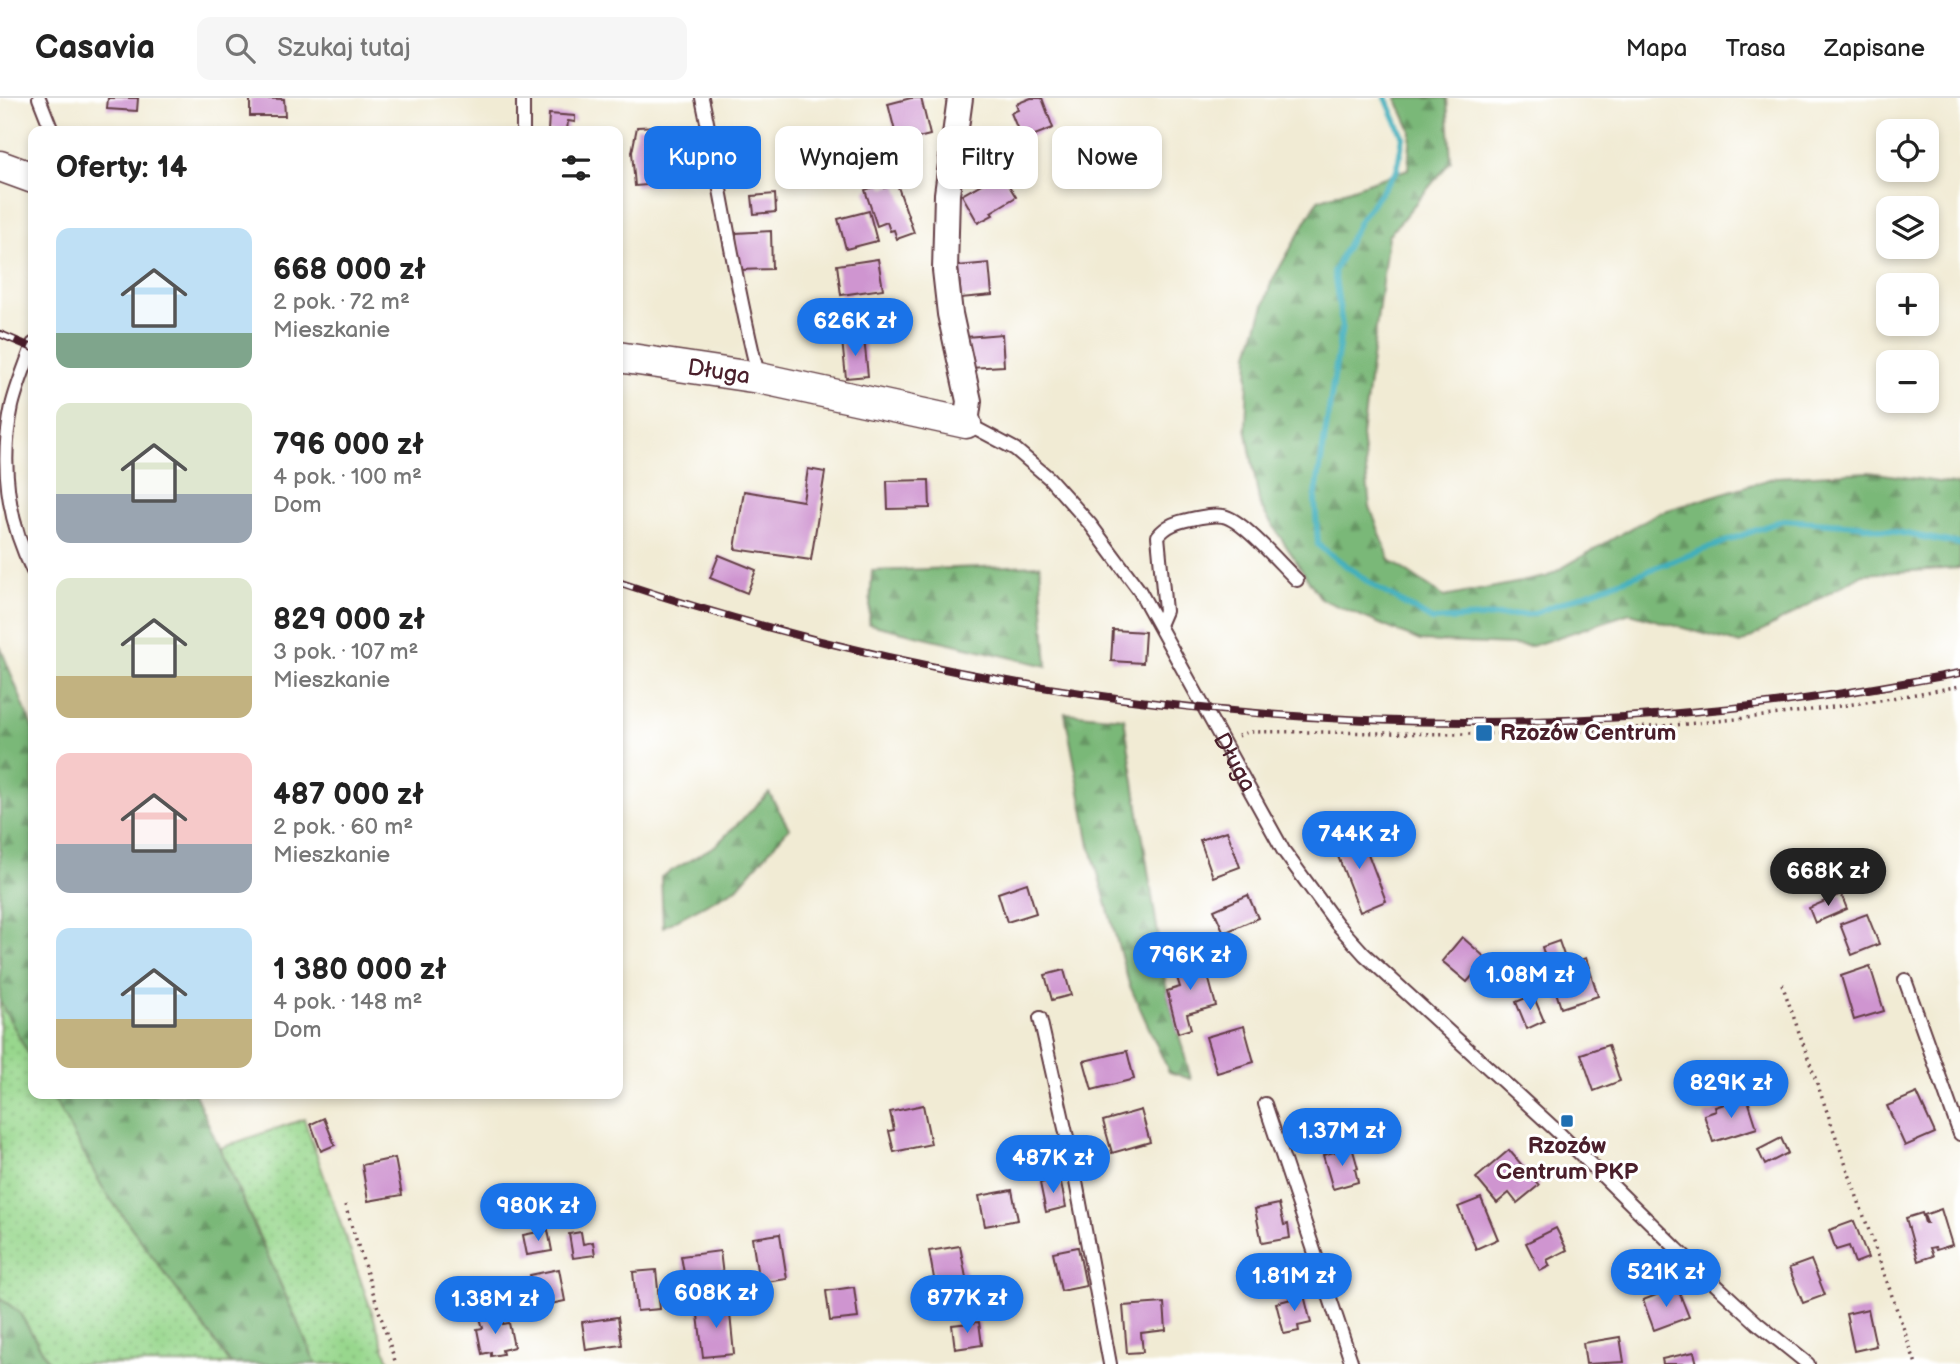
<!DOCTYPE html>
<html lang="pl">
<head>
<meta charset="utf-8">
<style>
	body { margin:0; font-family:"Balsamiq Sans",sans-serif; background:#f6f6f6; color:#222; height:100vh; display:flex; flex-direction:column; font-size:26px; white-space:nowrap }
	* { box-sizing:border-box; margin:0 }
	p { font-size:23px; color:#767676 }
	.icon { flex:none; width:38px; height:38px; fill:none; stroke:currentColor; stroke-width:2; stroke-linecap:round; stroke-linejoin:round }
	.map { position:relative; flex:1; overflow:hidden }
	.details { position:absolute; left:28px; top:28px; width:595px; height:973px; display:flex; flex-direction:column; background:#fff; border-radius:14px; box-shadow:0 4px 10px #0003 }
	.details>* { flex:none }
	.top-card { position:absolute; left:644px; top:28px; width:665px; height:63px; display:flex; gap:14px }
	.tools { position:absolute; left:1876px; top:21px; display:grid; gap:14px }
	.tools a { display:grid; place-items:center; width:63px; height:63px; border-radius:14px; background:#fff; box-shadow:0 4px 10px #0003; font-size:35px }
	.price { position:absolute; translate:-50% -60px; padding:0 16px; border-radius:24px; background:#1a73e8; color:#fff; font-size:23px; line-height:46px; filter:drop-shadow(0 2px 4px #0008) }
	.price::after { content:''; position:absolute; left:50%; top:42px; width:21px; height:16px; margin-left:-10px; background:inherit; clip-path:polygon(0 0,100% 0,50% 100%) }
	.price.selected { background:#222; color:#fff }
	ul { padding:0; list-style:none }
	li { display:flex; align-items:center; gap:21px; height:175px; padding:0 28px }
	li span { display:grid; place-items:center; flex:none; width:196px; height:140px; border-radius:14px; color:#555 }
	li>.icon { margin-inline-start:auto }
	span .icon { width:84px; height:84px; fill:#fffc; stroke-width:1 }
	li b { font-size:30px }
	h2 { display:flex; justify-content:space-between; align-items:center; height:84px; padding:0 28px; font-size:30px }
	.pill { padding:0 24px; border-radius:14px; background:#fff; box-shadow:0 4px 10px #0003; font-size:24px; line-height:63px }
	.pill.selected { background:#1a73e8; color:#fff }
	header { display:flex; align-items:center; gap:42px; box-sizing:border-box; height:98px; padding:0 35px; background:#fff; border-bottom:2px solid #e0e0e0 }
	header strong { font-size:33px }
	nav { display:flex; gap:38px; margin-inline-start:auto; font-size:24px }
	.search { width:490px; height:63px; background:#f6f6f6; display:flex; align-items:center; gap:18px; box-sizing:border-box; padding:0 24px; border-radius:14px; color:#767676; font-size:26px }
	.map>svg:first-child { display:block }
</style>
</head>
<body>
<header>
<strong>Casavia</strong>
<div class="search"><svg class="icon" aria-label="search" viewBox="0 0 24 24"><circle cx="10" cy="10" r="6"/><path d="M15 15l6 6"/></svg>Szukaj tutaj</div>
<nav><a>Mapa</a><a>Trasa</a><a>Zapisane</a></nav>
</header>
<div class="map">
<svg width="1960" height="1266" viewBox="0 0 1960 1266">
	<defs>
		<pattern id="grass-dots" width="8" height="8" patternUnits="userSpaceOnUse" patternTransform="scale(1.75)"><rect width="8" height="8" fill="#98d78d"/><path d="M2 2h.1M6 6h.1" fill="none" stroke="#84b87a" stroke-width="1.8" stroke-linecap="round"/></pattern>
		<pattern id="forest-firs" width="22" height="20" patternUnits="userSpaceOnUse" patternTransform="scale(1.75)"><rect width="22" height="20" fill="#7ab878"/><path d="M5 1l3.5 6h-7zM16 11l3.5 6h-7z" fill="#669563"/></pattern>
	</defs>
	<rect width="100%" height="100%" fill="#fff"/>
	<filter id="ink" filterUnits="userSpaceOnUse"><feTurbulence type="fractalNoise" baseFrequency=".0143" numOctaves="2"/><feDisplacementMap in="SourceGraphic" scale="14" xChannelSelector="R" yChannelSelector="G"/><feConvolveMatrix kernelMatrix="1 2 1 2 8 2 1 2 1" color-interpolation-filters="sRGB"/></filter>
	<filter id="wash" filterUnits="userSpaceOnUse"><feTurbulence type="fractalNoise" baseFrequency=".00686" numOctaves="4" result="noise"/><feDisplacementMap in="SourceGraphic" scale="28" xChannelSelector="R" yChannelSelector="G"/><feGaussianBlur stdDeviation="1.57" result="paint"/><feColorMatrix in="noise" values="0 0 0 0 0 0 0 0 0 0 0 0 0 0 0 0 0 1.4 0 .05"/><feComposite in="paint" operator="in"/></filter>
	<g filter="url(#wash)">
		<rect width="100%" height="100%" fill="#f1ebd4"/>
		<g fill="url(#grass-dots)" stroke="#717b5c" stroke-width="2">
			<path d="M0,898L33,960V996H52L104,1092L231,1266H50L19,1214L0,1200Z"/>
			<path d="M304,1021L390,1266H316L220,1050Z"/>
		</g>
		<g fill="url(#forest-firs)" stroke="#626c52" stroke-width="2">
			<path d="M1396,0H1447L1451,63L1388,138L1362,337L1370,409L1390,462L1444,499L1546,479L1658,415L1776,379L1869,374L1960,387V470L1863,476L1740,546L1630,515L1532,548L1420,543L1321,501L1260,408L1246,329L1249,255L1271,185L1318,102L1408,71L1411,33Z"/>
			<path d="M1040,467L1047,568L869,526L872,473Z"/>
			<path d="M0,548L33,631V964L0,904Z"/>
			<path d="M1065,615L1124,620L1167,893L1191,981L1169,974L1129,886L1090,747Z"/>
			<path d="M769,695L789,730L737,790L663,829L661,779L716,747Z"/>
			<path d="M51,996H195L316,1266H231L104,1092Z"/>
			<path d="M0,1200L19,1214L50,1266H0Z"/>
		</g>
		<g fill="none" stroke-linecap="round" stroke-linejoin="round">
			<path stroke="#40afbc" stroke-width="6" d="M1386,0L1403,39L1397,72L1360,122L1334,173L1342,228L1315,402L1318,447L1374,488L1432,522L1532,516L1783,422L1859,427L1960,446"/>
		</g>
		<g id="blocks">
			<g fill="#cf95d0">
				<path d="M108,0H138L137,13L107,11Z"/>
				<path d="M250,0L284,1L285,18H250Z"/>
				<path d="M911,0H921L930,37L898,45L888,6Z"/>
				<path d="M1031,0H1042L1053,30L1022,42L1011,15L1018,12L1016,6Z"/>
				<path d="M549,16L575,18V24L568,23L567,33H548Z"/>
				<path d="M661,28L663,52L684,50L686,84L635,88L632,54L637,29Z"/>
				<path d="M1001,75L1016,99L991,114L993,117L978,125L962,97Z"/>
				<path d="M882,86L884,90L897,86L914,135L897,141L894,132L890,133L887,124L877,128L865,92Z"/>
				<path d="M775,96L776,114L754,116L752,98Z"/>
				<path d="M869,113L877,143L846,151L838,121Z"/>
				<path d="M771,133L772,171L737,172L736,135Z"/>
				<path d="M878,161L883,191L841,197L837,167Z"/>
				<path d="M989,165L992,197L961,200L958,168Z"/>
				<path d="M1002,236L1004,268L969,270L966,239Z"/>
				<path d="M864,240L868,278L846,280L842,242Z"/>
				<path d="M808,371L825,374L811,462L735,451L744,393L803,403Z"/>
				<path d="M929,382L930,410L888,411L887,383Z"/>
				<path d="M719,457L756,472L747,495L710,480Z"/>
				<path d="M1113,532L1145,534L1143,565L1111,563Z"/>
				<path d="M1359,732L1386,803L1360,814L1332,743Z"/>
				<path d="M1227,733L1240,769L1213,779L1200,742Z"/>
				<path d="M1027,785L1036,815L1007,824L998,795Z"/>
				<path d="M1841,796L1847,811L1815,825L1809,810Z"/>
				<path d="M1248,797L1258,820L1224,835L1214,812Z"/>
				<path d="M1867,816L1879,846L1852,857L1840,826Z"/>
				<path d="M1462,839L1487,861L1467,884L1442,863Z"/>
				<path d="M1559,843L1567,866L1586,860L1598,898L1561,910L1542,849Z"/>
				<path d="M1203,859L1216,908L1187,916L1191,931L1178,935L1167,893L1180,889L1173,867Z"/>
				<path d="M1870,868L1884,913L1854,922L1841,878Z"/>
				<path d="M1064,872L1071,897L1052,902L1045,877Z"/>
				<path d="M1533,897L1544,923L1527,931L1516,904Z"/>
				<path d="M1244,928L1254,964L1217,975L1206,939Z"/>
				<path d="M1608,947L1620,983L1594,993L1581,956Z"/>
				<path d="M1127,953L1134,981L1092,992L1084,963Z"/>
				<path d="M1917,995L1935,1035L1905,1048L1887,1008Z"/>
				<path d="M1747,999L1757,1030L1713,1044L1704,1017L1716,1013L1715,1009Z"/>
				<path d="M923,1007L931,1046L894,1054L889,1033L894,1032L890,1014Z"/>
				<path d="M1141,1012L1150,1044L1112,1055L1103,1023Z"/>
				<path d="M324,1020L335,1047L321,1053L311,1026Z"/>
				<path d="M1781,1040L1788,1055L1765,1067L1758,1052Z"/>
				<path d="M1352,1049L1358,1070L1355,1071L1358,1084L1333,1091L1323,1057Z"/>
				<path d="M1509,1052L1539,1087L1517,1105L1509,1095L1497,1105L1476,1080Z"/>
				<path d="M395,1060L402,1097L368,1103L362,1067Z"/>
				<path d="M1060,1080L1066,1109L1046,1114L1040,1085Z"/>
				<path d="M1012,1092L1018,1122L985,1128L979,1098Z"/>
				<path d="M1481,1100L1498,1141L1476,1151L1458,1109Z"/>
				<path d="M1279,1106L1284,1127L1288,1126L1290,1140L1262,1145L1255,1111Z"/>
				<path d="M1941,1111L1952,1147L1936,1152L1935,1149L1930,1150L1933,1158L1918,1163L1906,1120L1922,1115L1925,1125H1927L1924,1117Z"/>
				<path d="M1854,1123L1868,1160L1855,1165L1849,1148L1836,1152L1829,1132Z"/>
				<path d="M1556,1130L1567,1152L1547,1162L1550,1168L1540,1173L1526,1145Z"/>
				<path d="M548,1132L552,1153L527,1157L523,1137Z"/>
				<path d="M581,1134L583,1146L593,1144L595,1157L573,1160L569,1136Z"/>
				<path d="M780,1136L787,1181L759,1185L752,1140Z"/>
				<path d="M960,1148L967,1185L936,1191L929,1153Z"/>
				<path d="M1078,1149L1086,1188L1061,1193L1053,1154Z"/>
				<path d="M720,1153L726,1202L702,1205L699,1179L685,1181L681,1158Z"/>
				<path d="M1811,1162L1825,1197L1803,1205L1789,1170Z"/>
				<path d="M559,1171L565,1203L536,1209L530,1177Z"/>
				<path d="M656,1172L660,1211L637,1213L633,1174Z"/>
				<path d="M854,1189L858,1220L830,1223L826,1193Z"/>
				<path d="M1677,1189L1689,1219L1654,1232L1643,1202Z"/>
				<path d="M1303,1193L1311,1225L1298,1228L1299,1233L1284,1236L1276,1205L1291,1201L1289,1197Z"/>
				<path d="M1164,1205L1166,1232L1141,1235L1143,1254L1127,1255L1123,1208Z"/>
				<path d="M729,1206L734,1256L703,1259L697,1209Z"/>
				<path d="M1868,1211L1876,1248L1854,1253L1846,1216Z"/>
				<path d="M501,1216L503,1226L509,1225L514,1249L502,1252L503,1256L491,1258V1254L482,1256L477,1231L483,1230L480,1220Z"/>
				<path d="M618,1219L622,1247L586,1252L582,1224Z"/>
				<path d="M979,1224L982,1247L955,1251L952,1227Z"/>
				<path d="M1620,1239L1624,1264L1586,1266L1583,1245Z"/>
				<path d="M1694,1254L1697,1266H1663L1662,1261Z"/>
			</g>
		</g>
	</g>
	<g filter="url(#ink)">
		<use href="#blocks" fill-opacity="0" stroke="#633e44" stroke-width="2"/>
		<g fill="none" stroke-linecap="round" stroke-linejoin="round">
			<g stroke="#633e44" stroke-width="16">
				<g id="service">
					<path d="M39,0L52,33"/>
					<path d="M523,0V33"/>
					<path d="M702,0C722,93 735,187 759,280"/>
					<path d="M33,246C26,267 17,287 12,308C0,364 7,422 33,473"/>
					<path id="s1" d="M966,325L1015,351L1049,380L1090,426L1139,492L1283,752L1337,826L1364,856L1558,1034L1677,1151L1757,1225L1808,1266"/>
					<path d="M1159,527L1165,513L1158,438C1167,427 1177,424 1191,421C1201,419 1213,416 1223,418C1242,421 1281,467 1297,482"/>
					<path d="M1905,882L1960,1036"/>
					<path d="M1040,920L1071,1057L1110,1266"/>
					<path d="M1265,1006L1352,1266"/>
				</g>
			</g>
			<g stroke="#633e44" stroke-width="28">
				<path id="minor" d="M960,0L947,96L945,172L950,216L969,303L966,325"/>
			</g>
			<g stroke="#633e44" stroke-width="33">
				<g id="tertiary">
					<path d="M0,68L33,80"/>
					<path id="s2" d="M618,259L759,280L966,325"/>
				</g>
			</g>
			<g stroke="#633e44" stroke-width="3.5" stroke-dasharray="2 5" stroke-linecap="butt">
				<path d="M1238,638L1248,634C1324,633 1400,636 1476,636C1638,635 1800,618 1960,588"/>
				<path d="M1782,886L1916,1266"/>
				<path d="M345,1107L396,1266"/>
			</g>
			<use href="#service" stroke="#fff" stroke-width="12"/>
			<use href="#minor" stroke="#fff" stroke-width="24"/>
			<use href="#tertiary" stroke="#fff" stroke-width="30"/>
			<g stroke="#4a1f2b" stroke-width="8">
				<g id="rail">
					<path d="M0,236L33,250"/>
					<path d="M618,484C972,602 1351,649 1723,611C1803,603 1882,589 1960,575"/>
				</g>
			</g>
			<use href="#rail" stroke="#fff" stroke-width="5" stroke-dasharray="16" stroke-linecap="butt"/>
		</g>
	</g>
	<g fill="#1f6fb2" stroke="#fff" stroke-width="2.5">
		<rect x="1475" y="626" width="18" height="18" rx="3.5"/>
		<rect x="1560" y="1016" width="14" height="14" rx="3.5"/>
	</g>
	<g text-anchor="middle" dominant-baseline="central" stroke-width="6" stroke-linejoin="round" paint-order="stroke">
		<g font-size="23" fill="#4a1f2b" stroke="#fff">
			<text stroke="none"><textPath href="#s2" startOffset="102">Długa</textPath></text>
			<text stroke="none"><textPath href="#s1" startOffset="441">Długa</textPath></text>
		</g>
		<g font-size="23" font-weight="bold" fill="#4a1f2b" stroke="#fff" text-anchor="start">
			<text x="1500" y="635">Rzozów Centrum</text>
			<text x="1567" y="1048" text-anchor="middle">Rzozów<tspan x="1567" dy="26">Centrum PKP</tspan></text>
		</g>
	</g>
</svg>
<div class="tools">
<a><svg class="icon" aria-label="locate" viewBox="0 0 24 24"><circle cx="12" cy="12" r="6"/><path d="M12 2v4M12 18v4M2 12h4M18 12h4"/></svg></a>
<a><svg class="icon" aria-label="layers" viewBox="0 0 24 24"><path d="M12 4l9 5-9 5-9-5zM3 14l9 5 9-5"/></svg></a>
<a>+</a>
<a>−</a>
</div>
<b class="price" style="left:855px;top:260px">626K zł</b>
<b class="price" style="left:1359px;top:773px">744K zł</b>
<b class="price selected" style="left:1828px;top:810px">668K zł</b>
<b class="price" style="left:1190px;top:894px">796K zł</b>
<b class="price" style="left:1530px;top:914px">1.08M zł</b>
<b class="price" style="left:1731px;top:1022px">829K zł</b>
<b class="price" style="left:1342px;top:1070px">1.37M zł</b>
<b class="price" style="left:1053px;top:1097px">487K zł</b>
<b class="price" style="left:538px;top:1145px">980K zł</b>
<b class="price" style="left:1666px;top:1211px">521K zł</b>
<b class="price" style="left:1294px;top:1215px">1.81M zł</b>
<b class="price" style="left:716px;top:1232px">608K zł</b>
<b class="price" style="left:967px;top:1237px">877K zł</b>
<b class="price" style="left:495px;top:1238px">1.38M zł</b>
<div class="top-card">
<a class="pill selected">Kupno</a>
<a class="pill">Wynajem</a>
<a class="pill">Filtry</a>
<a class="pill">Nowe</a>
</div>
<section class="details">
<h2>Oferty: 14<svg class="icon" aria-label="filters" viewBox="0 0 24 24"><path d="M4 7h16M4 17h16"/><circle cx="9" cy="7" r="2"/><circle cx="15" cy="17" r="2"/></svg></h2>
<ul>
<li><span style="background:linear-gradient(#bfe0f5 75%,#7fa58c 0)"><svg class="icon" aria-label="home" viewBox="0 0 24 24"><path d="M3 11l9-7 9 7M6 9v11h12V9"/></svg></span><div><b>668 000 zł</b><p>2 pok. · 72 m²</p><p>Mieszkanie</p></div></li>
<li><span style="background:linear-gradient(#dfe7d0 65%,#9aa5b1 0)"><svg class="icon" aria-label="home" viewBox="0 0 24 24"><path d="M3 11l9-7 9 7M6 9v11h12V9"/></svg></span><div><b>796 000 zł</b><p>4 pok. · 100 m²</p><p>Dom</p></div></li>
<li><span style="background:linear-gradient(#dfe7d0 70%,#c2b280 0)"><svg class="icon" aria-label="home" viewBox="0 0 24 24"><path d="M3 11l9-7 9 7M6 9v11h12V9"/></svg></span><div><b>829 000 zł</b><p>3 pok. · 107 m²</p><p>Mieszkanie</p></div></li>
<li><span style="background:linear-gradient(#f6c9c9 65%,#9aa5b1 0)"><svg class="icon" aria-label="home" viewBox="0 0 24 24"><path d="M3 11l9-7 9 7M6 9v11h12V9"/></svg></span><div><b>487 000 zł</b><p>2 pok. · 60 m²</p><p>Mieszkanie</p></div></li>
<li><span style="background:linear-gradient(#bfe0f5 65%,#c2b280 0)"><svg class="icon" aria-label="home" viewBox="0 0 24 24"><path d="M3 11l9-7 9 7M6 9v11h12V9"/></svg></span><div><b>1 380 000 zł</b><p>4 pok. · 148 m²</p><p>Dom</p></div></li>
</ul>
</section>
</div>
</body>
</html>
